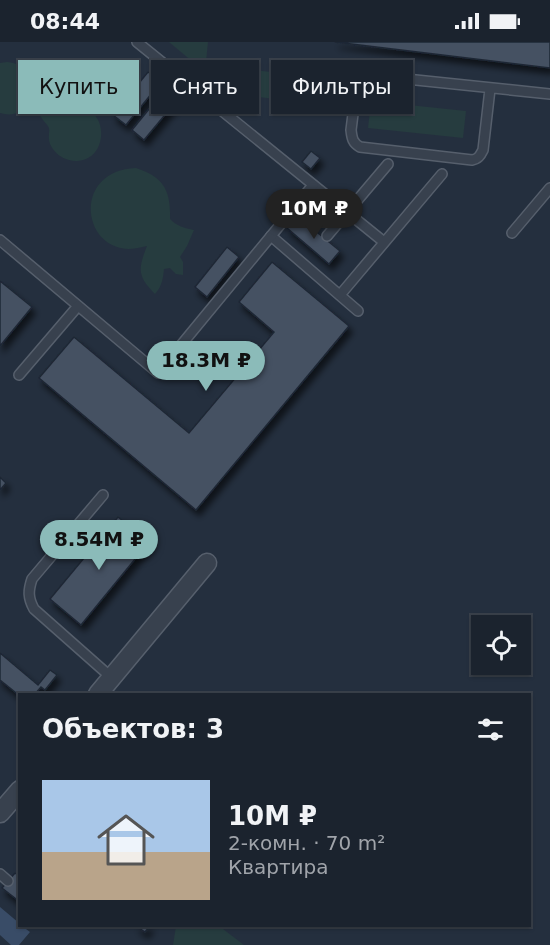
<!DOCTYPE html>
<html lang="ru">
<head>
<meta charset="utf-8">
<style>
	body { margin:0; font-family:"DejaVu Sans",sans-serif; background:#242b36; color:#f1f3f6; height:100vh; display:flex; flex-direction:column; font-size:22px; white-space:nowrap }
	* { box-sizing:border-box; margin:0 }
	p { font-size:20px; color:#a0a4aa }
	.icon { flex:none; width:33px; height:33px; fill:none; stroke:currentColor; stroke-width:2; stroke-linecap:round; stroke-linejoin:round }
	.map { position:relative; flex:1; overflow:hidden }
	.sheet { position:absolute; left:18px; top:651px; width:513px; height:234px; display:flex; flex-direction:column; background:#1b232e; border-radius:0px; box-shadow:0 2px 4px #0004,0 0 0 2px #39404a }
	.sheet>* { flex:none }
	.banner { position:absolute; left:18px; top:18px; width:514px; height:54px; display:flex; gap:12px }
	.fabs { position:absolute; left:471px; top:573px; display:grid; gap:12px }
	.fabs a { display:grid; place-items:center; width:60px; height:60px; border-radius:0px; background:#1b232e; box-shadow:0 2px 4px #0004,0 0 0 2px #39404a; font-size:30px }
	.price { position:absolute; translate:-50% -51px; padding:0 14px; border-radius:21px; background:#8bbbb9; color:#111; font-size:20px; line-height:39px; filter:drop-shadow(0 2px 3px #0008) }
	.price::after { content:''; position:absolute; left:50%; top:36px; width:18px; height:14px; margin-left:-9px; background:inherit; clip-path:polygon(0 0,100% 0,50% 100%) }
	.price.current { background:#222; color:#fff }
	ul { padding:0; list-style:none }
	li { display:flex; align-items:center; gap:18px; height:150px; padding:0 24px }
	li span { display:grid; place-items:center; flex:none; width:168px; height:120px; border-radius:0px; color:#555 }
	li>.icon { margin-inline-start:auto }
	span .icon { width:72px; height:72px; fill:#fffc; stroke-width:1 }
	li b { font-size:26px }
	h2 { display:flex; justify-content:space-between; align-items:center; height:72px; padding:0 24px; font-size:26px }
	.pill { padding:0 21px; border-radius:0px; background:#1b232e; box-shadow:0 2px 4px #0004,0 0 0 2px #39404a; font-size:21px; line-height:54px }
	.pill.current { background:#8bbbb9; color:#111 }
	.status { display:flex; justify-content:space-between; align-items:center; height:42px; padding:0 30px; background:#1b232e; direction:ltr }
	.status svg { height:16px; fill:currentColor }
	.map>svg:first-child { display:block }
</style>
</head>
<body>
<div class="status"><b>08:44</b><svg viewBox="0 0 49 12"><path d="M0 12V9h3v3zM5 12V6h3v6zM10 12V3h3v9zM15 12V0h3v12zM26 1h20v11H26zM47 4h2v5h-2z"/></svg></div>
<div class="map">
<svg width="550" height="903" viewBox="0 0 550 903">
	<defs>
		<filter id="shadow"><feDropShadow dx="3.5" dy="6" stdDeviation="3" flood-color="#0009"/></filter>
	</defs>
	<rect width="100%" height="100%" fill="#242f3e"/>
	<g fill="#263c3f">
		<path d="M169,0H208L205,30Z"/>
		<path d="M7,20C51,24 37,82 0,71V21Z"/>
		<path d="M245,27L338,38L335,64L242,53Z"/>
		<path d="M371,59L466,69L463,96L368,86Z"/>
		<path d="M46,60L54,62L63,67C114,52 112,128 69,118C61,116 55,111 51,104C47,96 50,91 49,86C48,83 45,81 43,78C39,73 38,67 37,61Z"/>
		<path d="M136,126C164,135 171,149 170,177C177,184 184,186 194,188L187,204L180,215L183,220V233L176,232L170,226L164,227C163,237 162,244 155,252C137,234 138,227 147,204C141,205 134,207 128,207C80,205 74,128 136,126Z"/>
		<path d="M176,884H219L244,903H173Z"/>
	</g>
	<path fill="#394c67" d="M0,865L19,881L20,884H22L30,890L19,903H11L0,893Z"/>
	<g fill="#455162" stroke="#1f2835" stroke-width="1.5" filter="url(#shadow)">
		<path d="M335,0H550V26Z"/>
		<path d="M148,30L161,40L126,83L113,73Z"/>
		<path d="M167,45L179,56L144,98L132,88Z"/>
		<path d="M311,109L320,116L311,127L302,120Z"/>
		<path d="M297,174L340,209L329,222L287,186Z"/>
		<path d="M227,205L239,215L207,255L195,245Z"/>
		<path d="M272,220L349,284L196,468L39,336L74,295L189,391L274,290L239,260Z"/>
		<path d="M0,239L32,265L0,304Z"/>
		<path d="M0,435L6,441L0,448Z"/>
		<path d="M118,475L149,500L81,583L50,557Z"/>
		<path d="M0,611L38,643L50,628L57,633L45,648L41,645L35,652H20V654L0,638Z"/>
		<path d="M15,831L20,835V860L2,846Z"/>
		<path d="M136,884H150L145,890Z"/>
	</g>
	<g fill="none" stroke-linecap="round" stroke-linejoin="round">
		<g stroke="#565f6c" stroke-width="12">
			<g id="service">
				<path d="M137,0L384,200"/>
				<path d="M490,47L483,108C480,114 478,117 472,118L360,105C353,101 352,97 351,88L358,32L550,52"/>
				<path d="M512,191L550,146"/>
				<path d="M271,194L358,269"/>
				<path d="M327,194L388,122"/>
				<path d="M0,198L158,331L313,143"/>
				<path d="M340,253L442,132"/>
				<path d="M19,333L78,264"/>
				<path d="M103,453L32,537C28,549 28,556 34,567L112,636"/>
				<path d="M0,832L8,839"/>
			</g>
		</g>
		<g stroke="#565f6c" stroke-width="21">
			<g id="minor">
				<path d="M98,652L207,521"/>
				<path d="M0,771L20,748"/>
			</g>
		</g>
		<use href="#service" stroke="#38414e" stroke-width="9"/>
		<use href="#minor" stroke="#38414e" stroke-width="18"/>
	</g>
</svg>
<div class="fabs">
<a><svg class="icon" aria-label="locate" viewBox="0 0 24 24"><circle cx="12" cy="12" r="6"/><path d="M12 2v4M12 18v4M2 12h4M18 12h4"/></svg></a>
</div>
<b class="price current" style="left:314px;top:198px">10M ₽</b>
<b class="price" style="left:206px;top:350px">18.3M ₽</b>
<b class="price" style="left:99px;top:529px">8.54M ₽</b>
<div class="banner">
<a class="pill current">Купить</a>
<a class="pill">Снять</a>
<a class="pill">Фильтры</a>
</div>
<section class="sheet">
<h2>Объектов: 3<svg class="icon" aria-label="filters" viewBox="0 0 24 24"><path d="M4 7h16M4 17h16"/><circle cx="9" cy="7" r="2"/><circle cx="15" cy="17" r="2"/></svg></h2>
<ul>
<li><span style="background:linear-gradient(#a9c7e8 60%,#b9a48a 0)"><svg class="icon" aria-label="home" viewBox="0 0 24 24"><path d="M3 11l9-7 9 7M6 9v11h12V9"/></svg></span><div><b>10M ₽</b><p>2-комн. · 70 m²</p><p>Квартира</p></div></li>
</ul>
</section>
</div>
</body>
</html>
